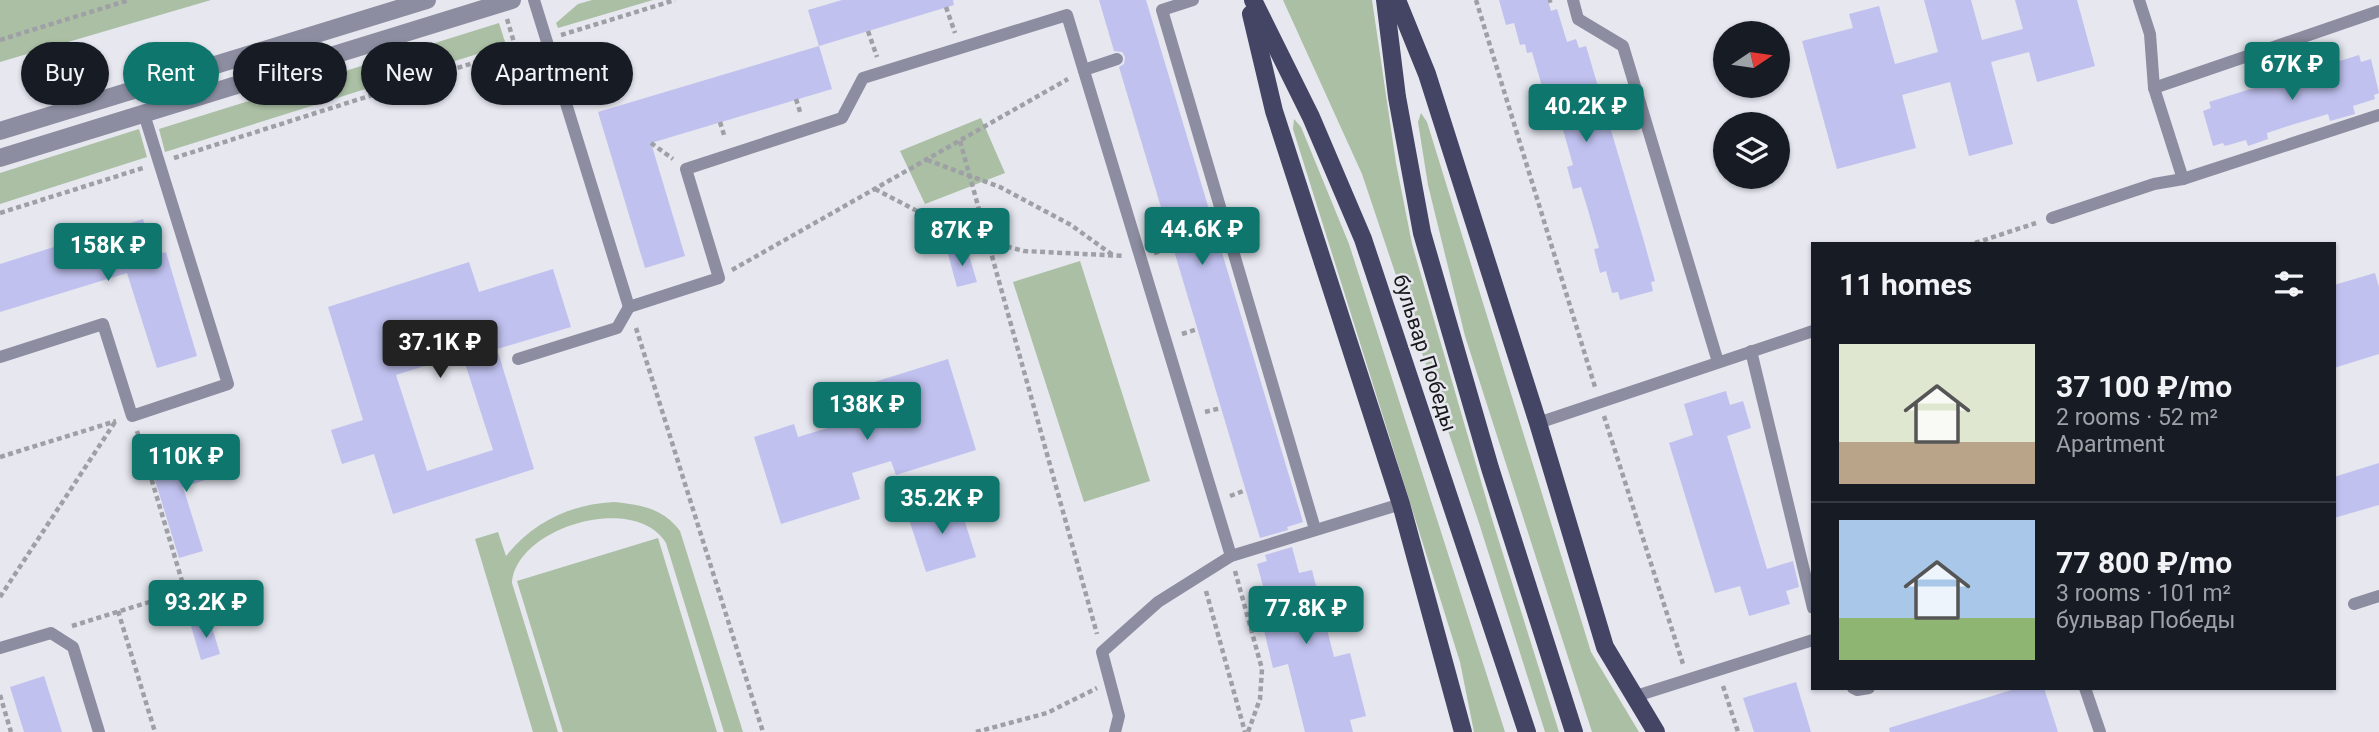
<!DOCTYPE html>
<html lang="en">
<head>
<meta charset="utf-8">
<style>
	body { margin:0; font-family:Roboto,sans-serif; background:#20242c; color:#f1f3f6; height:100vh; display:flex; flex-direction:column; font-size:26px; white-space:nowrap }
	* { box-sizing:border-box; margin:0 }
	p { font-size:23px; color:#9ea1a6 }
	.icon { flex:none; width:38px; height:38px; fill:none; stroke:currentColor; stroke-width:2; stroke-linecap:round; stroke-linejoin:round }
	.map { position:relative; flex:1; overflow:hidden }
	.side { position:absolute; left:1811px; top:242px; width:525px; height:448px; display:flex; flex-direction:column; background:#171b24; border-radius:0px; box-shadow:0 2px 5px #0004 }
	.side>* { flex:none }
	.top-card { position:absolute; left:21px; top:42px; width:665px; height:63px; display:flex; gap:14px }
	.needle { width:46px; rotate:77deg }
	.fabs { position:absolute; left:1713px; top:21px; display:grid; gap:14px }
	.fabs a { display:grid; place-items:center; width:77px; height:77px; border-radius:50%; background:#171b24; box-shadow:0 2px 5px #0004; font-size:35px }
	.price { position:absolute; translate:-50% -60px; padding:0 16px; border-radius:7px; background:#0f766e; color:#fff; font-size:23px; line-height:46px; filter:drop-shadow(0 2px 4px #0008) }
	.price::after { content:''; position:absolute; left:50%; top:42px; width:21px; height:16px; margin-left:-10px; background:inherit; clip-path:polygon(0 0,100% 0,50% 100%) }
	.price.current { background:#222; color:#fff }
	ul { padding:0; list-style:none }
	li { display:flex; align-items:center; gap:21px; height:175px; padding:0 28px }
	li+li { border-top:2px solid #363941 }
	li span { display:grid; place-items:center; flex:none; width:196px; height:140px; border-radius:0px; color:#555 }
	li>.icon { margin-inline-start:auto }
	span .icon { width:84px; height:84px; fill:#fffc; stroke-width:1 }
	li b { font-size:30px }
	h2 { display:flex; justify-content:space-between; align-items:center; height:84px; padding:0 28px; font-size:30px }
	.tag { padding:0 24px; border-radius:32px; background:#171b24; box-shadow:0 2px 5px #0004; font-size:24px; line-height:63px }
	.tag.current { background:#0f766e; color:#fff }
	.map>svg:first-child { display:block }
</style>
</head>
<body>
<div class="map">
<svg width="2379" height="732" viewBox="0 0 2379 732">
	<rect width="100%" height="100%" fill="#e6e7ef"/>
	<g fill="#aabfa4">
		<path d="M0,0H211L0,62Z"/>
		<path d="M592,0H653L558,28L556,23L578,4Z"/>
		<path d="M1283,0H1372L1396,163L1412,244L1492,519L1559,732H1545L1479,523L1362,174Z"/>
		<path d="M499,23L506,45L165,152L159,129Z"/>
		<path d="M1421,113L1427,122L1591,652L1639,732H1592L1465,336L1428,185L1418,122Z"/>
		<path d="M981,118L1005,173L925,204L900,151Z"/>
		<path d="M1294,119L1301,127L1349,244L1505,732H1474L1460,662L1293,129Z"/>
		<path d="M139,129L147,157L0,204V173Z"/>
		<path d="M1080,261L1150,481L1084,502L1013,282Z"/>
		<path d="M614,502C641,505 663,508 680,531L743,732H724L666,543C635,492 516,527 512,583L558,732H533L475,539L498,532L506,556C533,522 571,504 614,502Z"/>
		<path d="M658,538L717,732H563L517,581Z"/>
	</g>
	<g fill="#c0c1ef" fill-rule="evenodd">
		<path d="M842,0H953L954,5L819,46L808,10Z"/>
		<path d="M1099,0H1146L1303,522L1287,527L1288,530L1260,538L1119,67L1124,64L1125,57L1122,52L1114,51Z"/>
		<path d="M1499,0H1548L1551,11L1557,9L1567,42L1576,39L1579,48L1586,46L1643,238L1655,281L1651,282L1653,291L1620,300L1618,292L1612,293L1606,271L1600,273L1594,249L1599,248L1588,210L1581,187L1573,189L1567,167L1573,165L1556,105L1548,107L1532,52L1527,53L1525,44L1520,45L1514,23L1506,25Z"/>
		<path d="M1924,0H1971L1982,40L2023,29L2015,0H2077L2095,66L2037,82L2029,52L1991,62L2013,144L1969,156L1950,82L1902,95L1916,148L1837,169L1802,41L1853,28L1849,14L1879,6L1895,64L1938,52Z"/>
		<path d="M819,46L832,89L651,143L685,256L645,268L598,112Z"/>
		<path d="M2359,55L2361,62L2371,59L2379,93L2374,95L2375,99L2353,106L2355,114L2330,121L2328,114L2288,126L2267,133L2268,139L2248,146L2246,140L2225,146L2223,143L2213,146L2203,111L2211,108L2209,102Z"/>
		<path d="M143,219L151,246L159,244L162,253L166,252L197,356L157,368L127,273L0,312V264Z"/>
		<path d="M967,249L977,282L957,287L948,254Z"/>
		<path d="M469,262L479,292L553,269L571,327L497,349L534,469L393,514L374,454L342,464L331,430L363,420L328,307ZM462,354L493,450L427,471L396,375Z"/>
		<path d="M2375,273L2379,287V354L2334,368V285Z"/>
		<path d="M948,359L976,450L896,475L891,461L852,473L860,499L781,524L754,437L794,424L798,437L877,413L868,384Z"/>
		<path d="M1726,391L1730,405L1743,401L1751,428L1727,436L1767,569L1793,561L1799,587L1786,591L1790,604L1749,616L1740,586L1715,593L1669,443L1693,435L1684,404Z"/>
		<path d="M220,446L228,473L183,487L203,551L179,558L151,467Z"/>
		<path d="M2379,463V505L2334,518V477Z"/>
		<path d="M958,500L976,557L926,572L908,516Z"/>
		<path d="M1292,547L1299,573L1312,570L1334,657L1350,653L1366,716L1350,720L1353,732H1305L1288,664L1273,668L1254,589L1263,586L1257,564L1267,561L1265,555Z"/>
		<path d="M210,620L220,654L201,660L191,626Z"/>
		<path d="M44,676L62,732H24L10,687Z"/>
		<path d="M1796,682L1811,732H1754L1743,698Z"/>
		<path d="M2018,688H2044L2058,732H1890L1889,728Z"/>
	</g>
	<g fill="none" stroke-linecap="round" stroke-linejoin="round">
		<g stroke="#9fa0a6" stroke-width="4.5" stroke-dasharray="5 3.5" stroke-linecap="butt">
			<path d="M1476,0L1595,387"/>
			<path d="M1548,1L1552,0"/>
			<path d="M946,7L955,33"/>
			<path d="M507,19L516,49"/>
			<path d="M868,31L877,57"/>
			<path d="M561,35L675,0"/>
			<path d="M0,40L129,0"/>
			<path d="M796,99L801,115"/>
			<path d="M720,122L725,138"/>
			<path d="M960,141L1097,634"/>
			<path d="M651,143L673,159"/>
			<path d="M174,158L533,44"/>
			<path d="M927,160L1000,187L1071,225L1114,256"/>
			<path d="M875,189L963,235L1024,251L1125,256"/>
			<path d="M0,213L143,168"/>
			<path d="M1975,243L2036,223"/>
			<path d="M1154,253L1173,247"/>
			<path d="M732,270L1068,79"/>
			<path d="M636,328L763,732"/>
			<path d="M1182,334L1198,329"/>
			<path d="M1205,412L1221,408"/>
			<path d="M1604,416L1683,664"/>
			<path d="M0,457L116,421"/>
			<path d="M1230,496L1246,490"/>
			<path d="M1235,571L1262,669L1260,699L1248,732"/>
			<path d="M1206,591L1245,732"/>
			<path d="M0,597L115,422"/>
			<path d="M118,611L155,732"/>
			<path d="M72,626L185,591L137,431"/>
			<path d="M1723,686L1738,732"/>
			<path d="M0,695L11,732"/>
			<path d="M976,732L1047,713L1097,688"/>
		</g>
		<g stroke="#8c8da0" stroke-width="12">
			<path d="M534,0L629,307L719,278L686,169L842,118L863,78L1067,15L1231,556"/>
			<path d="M1193,0L1162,10L1315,529"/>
			<path d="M1573,0L1578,19L1623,46L1718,362"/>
			<path d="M2139,0L2150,34L2154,88L2183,179"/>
			<path d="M1084,70L1117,59"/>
			<path d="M2154,88L2379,11"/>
			<path d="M2052,218L2154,184L2183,179L2379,115"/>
			<path d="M1751,351L1813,608"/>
			<path d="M0,357L103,324L132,416L228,384L144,114"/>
			<path d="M518,359L617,328L629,307"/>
			<path d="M1538,423L1813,331"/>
			<path d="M2354,604L2379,596"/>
			<path d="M0,648L51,633L73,647L99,732"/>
			<path d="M1853,688L1857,690L1869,688"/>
			<path d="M2085,688L2100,732"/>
			<path d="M1636,696L1813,640"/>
			<path d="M1115,732L1119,716L1102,652L1158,602L1231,556L1401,504"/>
		</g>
		<g stroke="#8c8da0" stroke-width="18">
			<path d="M0,131L427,0"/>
			<path d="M0,158L512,0"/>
		</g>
		<g stroke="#444464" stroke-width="18">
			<path d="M1253,0L1311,117L1363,239L1527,732"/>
			<path d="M1385,0L1397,97L1422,233L1490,468L1574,732"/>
			<path d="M1397,0L1427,74L1538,423L1605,647L1656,732"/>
			<path d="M1251,14L1274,111L1401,504L1463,732"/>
		</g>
	</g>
	<g text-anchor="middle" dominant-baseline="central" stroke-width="5" stroke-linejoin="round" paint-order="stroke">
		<g font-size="21" fill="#18181a" stroke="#e6e7ef">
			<text transform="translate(1425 353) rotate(72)">бульвар Победы</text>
		</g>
	</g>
</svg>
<div class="fabs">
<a><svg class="needle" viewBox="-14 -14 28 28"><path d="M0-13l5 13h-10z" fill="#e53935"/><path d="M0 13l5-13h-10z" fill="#9ea1a6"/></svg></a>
<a><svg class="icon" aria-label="layers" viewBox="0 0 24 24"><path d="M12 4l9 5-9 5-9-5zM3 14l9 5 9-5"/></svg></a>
</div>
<b class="price" style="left:2292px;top:102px">67K ₽</b>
<b class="price" style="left:1586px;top:144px">40.2K ₽</b>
<b class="price" style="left:1202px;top:267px">44.6K ₽</b>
<b class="price" style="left:962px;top:268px">87K ₽</b>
<b class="price" style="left:108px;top:283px">158K ₽</b>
<b class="price current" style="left:440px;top:380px">37.1K ₽</b>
<b class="price" style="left:867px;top:442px">138K ₽</b>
<b class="price" style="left:186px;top:494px">110K ₽</b>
<b class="price" style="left:942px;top:536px">35.2K ₽</b>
<b class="price" style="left:206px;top:640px">93.2K ₽</b>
<b class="price" style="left:1306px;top:646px">77.8K ₽</b>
<div class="top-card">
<a class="tag">Buy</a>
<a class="tag current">Rent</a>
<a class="tag">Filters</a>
<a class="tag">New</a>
<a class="tag">Apartment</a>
</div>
<section class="side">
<h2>11 homes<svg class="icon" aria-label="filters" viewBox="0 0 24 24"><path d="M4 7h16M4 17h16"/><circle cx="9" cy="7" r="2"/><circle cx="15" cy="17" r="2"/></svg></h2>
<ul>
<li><span style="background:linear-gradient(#dfe7d0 70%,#b9a48a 0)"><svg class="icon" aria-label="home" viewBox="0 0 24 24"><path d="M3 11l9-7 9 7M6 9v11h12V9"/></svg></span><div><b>37 100 ₽/mo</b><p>2 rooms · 52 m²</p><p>Apartment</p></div></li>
<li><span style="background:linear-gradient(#a9c7e8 70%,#8fb573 0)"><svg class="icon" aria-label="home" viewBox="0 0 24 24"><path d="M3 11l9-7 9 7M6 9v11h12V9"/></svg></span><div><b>77 800 ₽/mo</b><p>3 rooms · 101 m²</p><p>бульвар Победы</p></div></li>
</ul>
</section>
</div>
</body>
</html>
